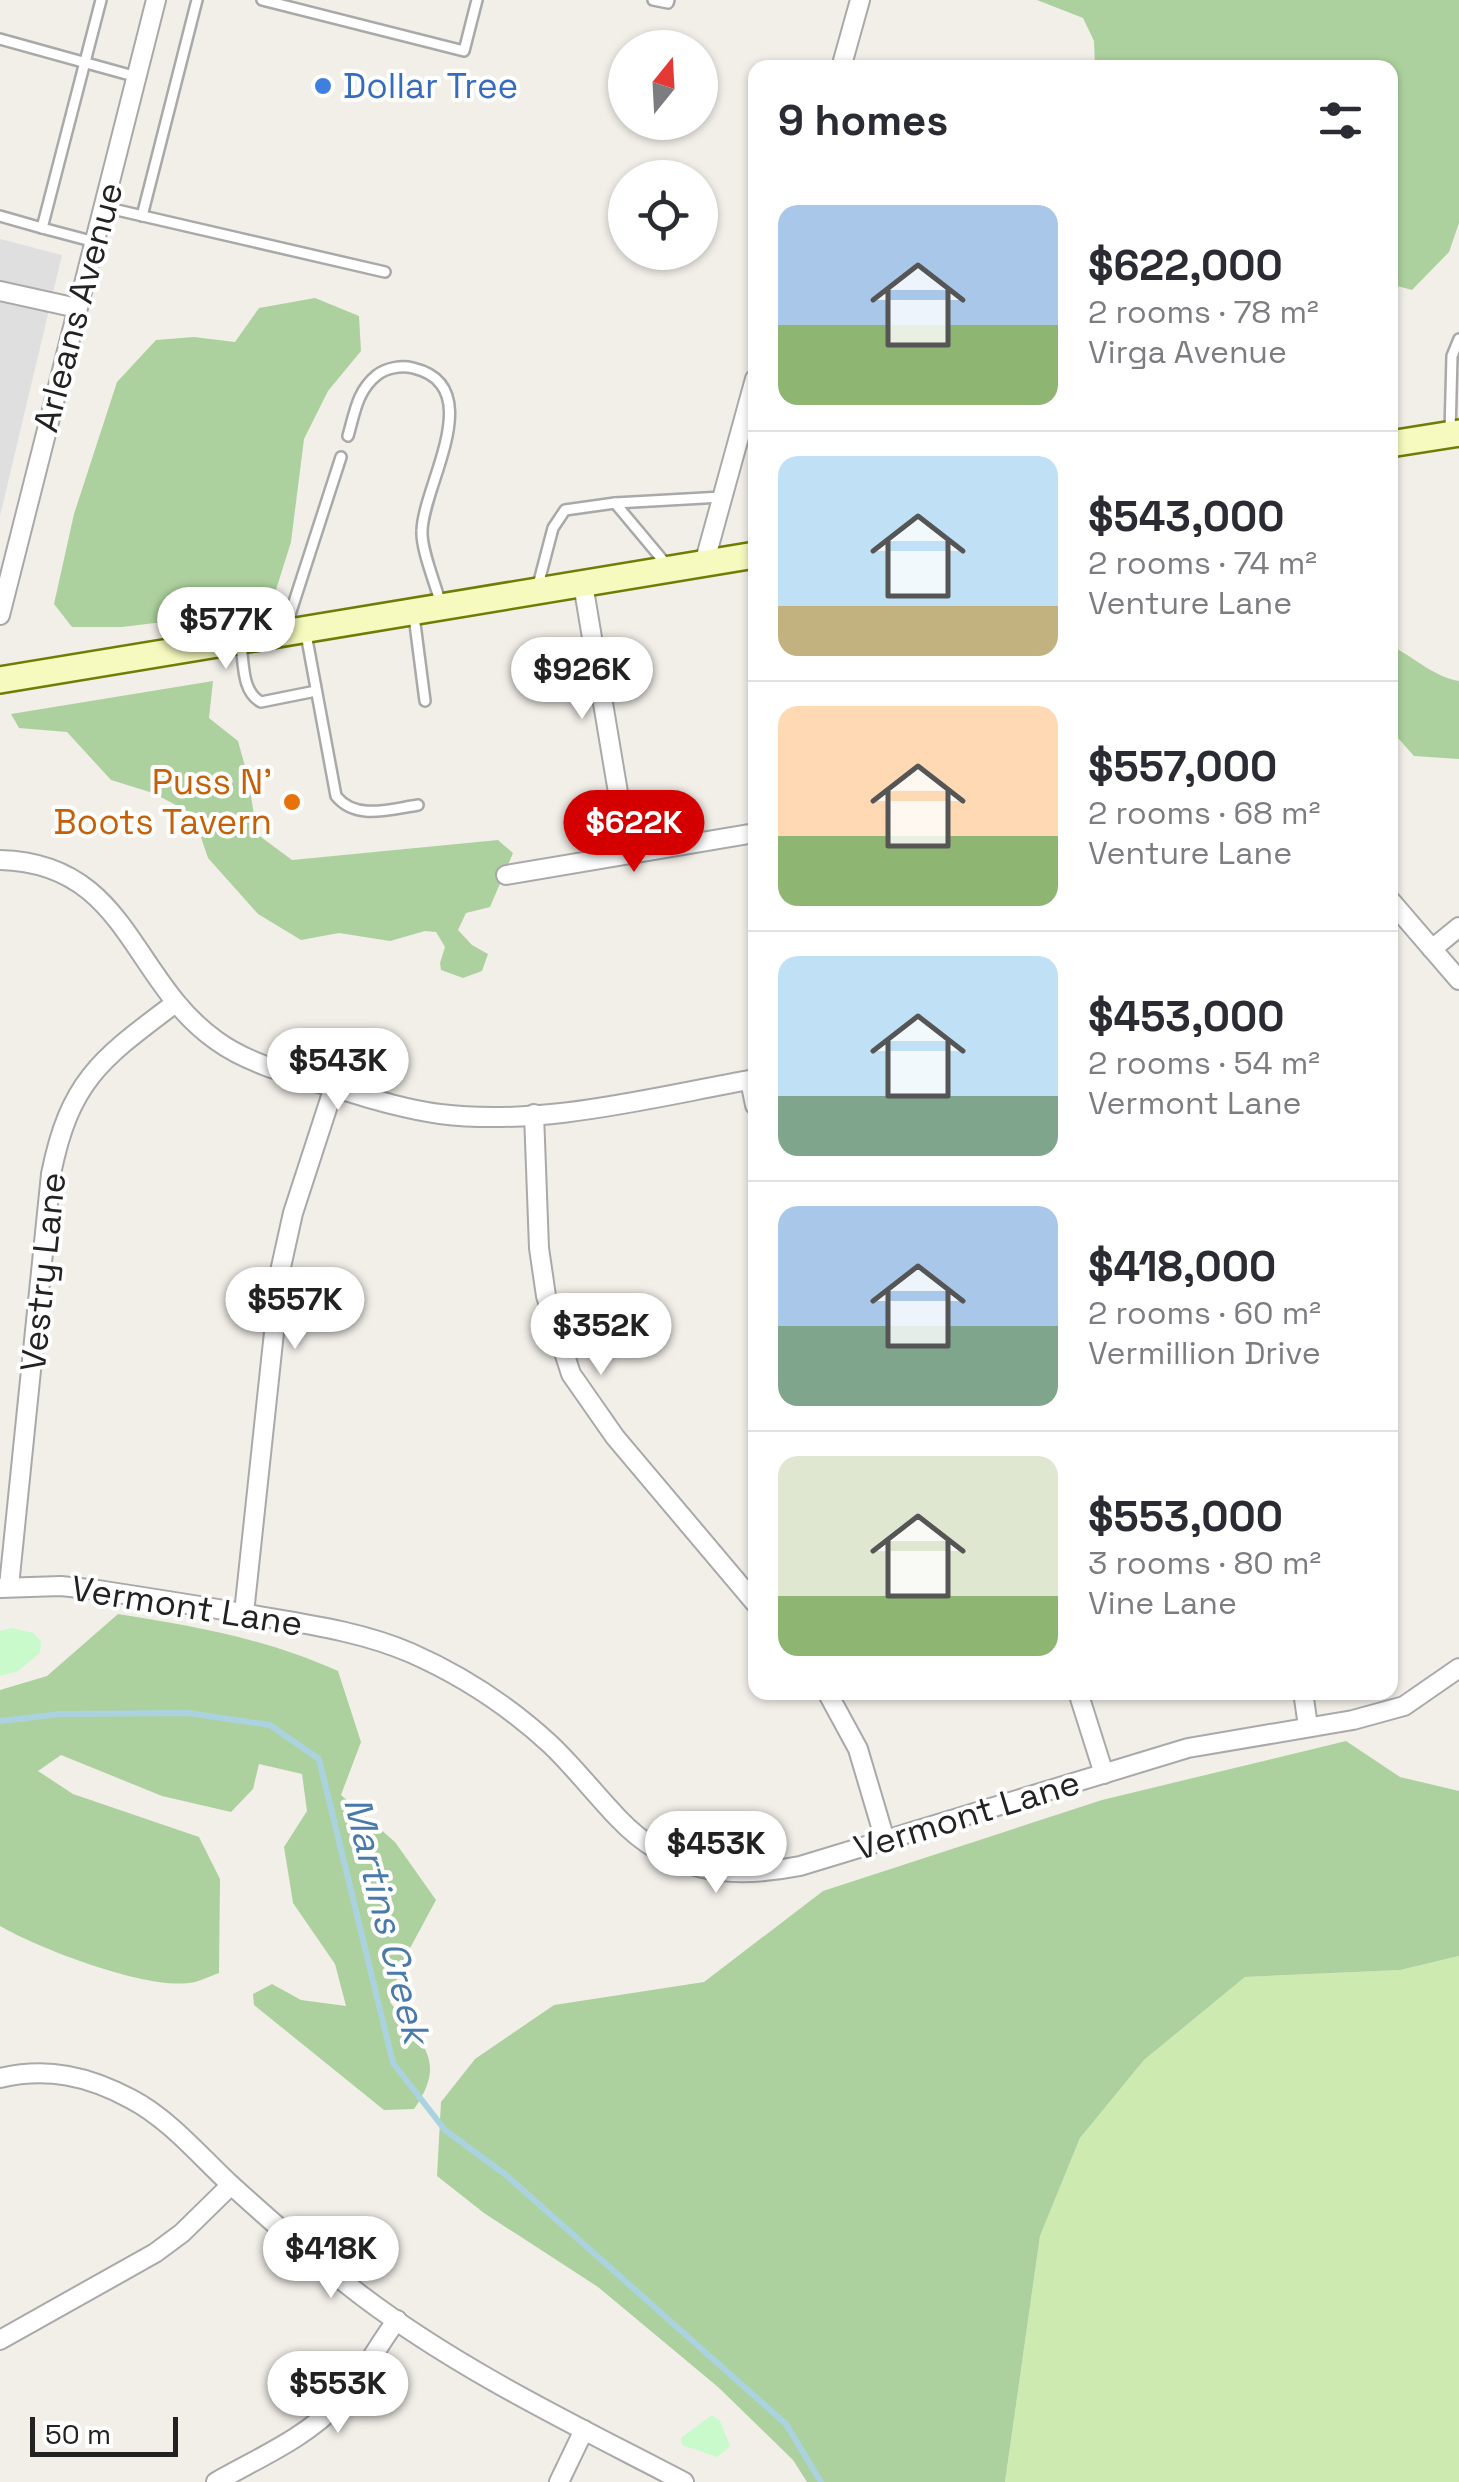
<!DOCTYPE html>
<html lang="en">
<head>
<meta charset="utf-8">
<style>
	body { margin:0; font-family:"Space Grotesk",sans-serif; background:#f7f7f7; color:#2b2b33; height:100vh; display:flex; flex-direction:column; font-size:38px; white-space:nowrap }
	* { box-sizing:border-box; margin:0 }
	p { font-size:32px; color:#7c7c81 }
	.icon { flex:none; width:55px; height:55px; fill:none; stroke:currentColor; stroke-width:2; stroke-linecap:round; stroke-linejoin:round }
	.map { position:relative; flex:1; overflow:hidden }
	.drawer { position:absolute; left:748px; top:60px; width:650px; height:1640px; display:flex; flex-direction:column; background:#fff; border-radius:20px; box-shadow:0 2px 8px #0004 }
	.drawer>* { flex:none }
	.needle { width:65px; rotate:18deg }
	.buttons { position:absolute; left:608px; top:30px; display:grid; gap:20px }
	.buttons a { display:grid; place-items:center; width:110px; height:110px; border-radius:50%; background:#fff; box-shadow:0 2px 8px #0004; font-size:50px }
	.scale { position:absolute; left:30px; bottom:25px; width:148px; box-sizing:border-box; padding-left:10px; border:5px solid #222; border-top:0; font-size:28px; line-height:35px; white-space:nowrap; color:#222; -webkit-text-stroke:8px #fff; paint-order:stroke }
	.price { position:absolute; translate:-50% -85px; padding:0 22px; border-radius:35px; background:#fff; color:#222; font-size:32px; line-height:65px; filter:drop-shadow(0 2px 5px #0008) }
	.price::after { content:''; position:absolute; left:50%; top:60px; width:30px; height:22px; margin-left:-15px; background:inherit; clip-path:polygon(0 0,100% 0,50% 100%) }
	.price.on { background:#d40000; color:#fff }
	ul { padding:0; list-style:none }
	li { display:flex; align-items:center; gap:30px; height:250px; padding:0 30px }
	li+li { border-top:2px solid #e1e1e2 }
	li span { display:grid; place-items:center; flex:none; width:280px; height:200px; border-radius:20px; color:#555 }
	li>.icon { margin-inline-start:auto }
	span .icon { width:120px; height:120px; fill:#fffc; stroke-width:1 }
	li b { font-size:42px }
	h2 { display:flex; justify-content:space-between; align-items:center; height:120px; padding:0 30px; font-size:42px }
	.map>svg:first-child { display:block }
</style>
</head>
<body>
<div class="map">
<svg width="1459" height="2482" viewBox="0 0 1459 2482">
	<rect width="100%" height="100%" fill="#f2efe9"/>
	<path fill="#e0dfdf" d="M0,239L62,255L0,516Z"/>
	<path fill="#cdebb0" d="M1459,1956V2482H1005L1040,2236L1080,2138L1144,2060L1245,1977L1400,1970Z"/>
	<g fill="#add19e">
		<path d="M1037,0H1459V223L1449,252L1412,290L1390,284V68L1095,67L1094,41L1083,18Z"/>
		<path d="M315,298L359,316L361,351L328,391L304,439L291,542L270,609L122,627H72L54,604L74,514L117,382L156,340L194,337L235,342L259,308Z"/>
		<path d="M1395,648C1418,660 1433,676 1459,681V759L1414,756L1390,729V651Z"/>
		<path d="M213,681L209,718L238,741L248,777L257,834L292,860L498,840L513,853L490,907L466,913L458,930L472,945L488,954L482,971L463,978L441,970L440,963L445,947L436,932L425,931L390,941L339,933L301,940L258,914L208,858L193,814L153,793L111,780L67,732L19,728L11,714Z"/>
		<path d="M118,1614C199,1627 263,1638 338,1671L361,1742L341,1795L395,1842L436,1900L402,1963L390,2002C420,2043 449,2059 414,2109L384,2110L254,2005L253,1994L272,1984L301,2000L346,2006L335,1964L293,1903L284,1847L307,1811L302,1774L259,1764L253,1789L231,1812L162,1796L61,1755L38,1771L73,1794L199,1837L220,1879L219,1973C210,1976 199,1982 189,1983C144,1989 40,1949 0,1926V1690L47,1676Z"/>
		<path d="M1346,1741L1400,1777L1459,1791V1956L1400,1970L1245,1977L1144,2060L1080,2138L1040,2236L1005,2482H807L793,2460L718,2387L598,2287L484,2213L437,2176L441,2102L475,2059L554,2005L704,1982L823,1891L1102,1800Z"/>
	</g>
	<g fill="#c8facc">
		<path d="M11,1628L33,1633L41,1641L40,1653L18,1671L0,1676V1631Z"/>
		<path d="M712,2415L720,2421L730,2446L717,2457L682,2445L681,2438Z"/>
	</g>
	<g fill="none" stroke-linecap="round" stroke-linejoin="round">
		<path stroke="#aad3df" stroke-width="6" d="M0,1721L61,1714L188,1713L270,1725L319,1759L393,2063L445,2130L506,2175L786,2424L821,2482"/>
		<g stroke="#a9a9a9" stroke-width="14">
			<g id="lane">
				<path d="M262,0L464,51L477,0"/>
				<path d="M653,0L668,3L669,0"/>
				<path d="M0,39L137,77"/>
				<path d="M104,207L385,272"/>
				<path d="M0,216L42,228"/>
				<path d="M142,216L197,0"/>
				<path d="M95,242L42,228L101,0"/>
				<path d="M1450,432L1452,356L1459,339"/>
				<path d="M348,436C355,412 357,391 377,375C386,368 401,365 413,368C489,386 423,485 422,531C421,550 436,585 441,605"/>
				<path d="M615,503L666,564"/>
				<path d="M537,589L553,528L565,510L615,503L722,497"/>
				<path d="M414,616L425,701"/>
				<path d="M285,630L341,457"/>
				<path d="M306,634L336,796C356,821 391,809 418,805"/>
				<path d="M241,645C244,665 242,692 261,702L316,691"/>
			</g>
		</g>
		<g stroke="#a9a9a9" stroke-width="22">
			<g id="street">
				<path d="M841,68L860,0"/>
				<path d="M0,291L77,308"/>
				<path d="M704,564L755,379"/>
				<path d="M583,584L628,852"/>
				<path d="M0,615L156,0"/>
				<path d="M0,860C128,863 130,980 217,1041C249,1064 292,1075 329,1086C366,1097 402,1109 440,1114C543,1127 653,1097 755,1079"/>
				<path d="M506,875L755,833"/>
				<path d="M1390,900L1459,980"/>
				<path d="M1432,949L1459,927"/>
				<path d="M750,1080L755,1105"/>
				<path d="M534,1114L539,1248L546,1296L571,1374L615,1437L755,1603"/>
				<path d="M9,1586L51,1174C70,1080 101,1059 174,1004"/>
				<path d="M0,1588L61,1586L98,1590C156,1599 214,1608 271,1618C319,1626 367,1634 411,1653C463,1676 510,1707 551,1745C575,1768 595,1794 618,1818C670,1873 729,1880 800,1866L1188,1748L1353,1720L1404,1706L1459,1668"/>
				<path d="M244,1613L281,1267L293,1213L334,1087"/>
				<path d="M827,1692L858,1749L885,1840"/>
				<path d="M1078,1692L1104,1774"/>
				<path d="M1303,1692L1308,1726"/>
				<path d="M0,2078C48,2067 88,2076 131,2099C169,2119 198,2154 229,2183C272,2222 316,2261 362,2296C461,2371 575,2425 684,2482"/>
				<path d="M0,2340L155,2253L182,2233L231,2185"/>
				<path d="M216,2482C258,2458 306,2438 339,2402C362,2378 377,2346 397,2320"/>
				<path d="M559,2482L584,2430"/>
			</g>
		</g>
		<g stroke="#707d05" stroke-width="30">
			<g id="secondary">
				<path d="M1390,444L1459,433"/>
				<path d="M0,680L755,555"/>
			</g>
		</g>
		<use href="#lane" stroke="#fff" stroke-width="9"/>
		<use href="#street" stroke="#fff" stroke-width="18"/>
		<use href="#secondary" stroke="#f7fabf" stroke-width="25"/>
	</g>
	<circle fill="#3f7fe0" stroke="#fff" stroke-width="4" cx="323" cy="86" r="10"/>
	<circle fill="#e8710a" stroke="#fff" stroke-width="4" cx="292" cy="802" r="10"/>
	<g text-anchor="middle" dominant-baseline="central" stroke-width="8" stroke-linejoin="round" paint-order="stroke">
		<g font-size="35" fill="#366cbe" stroke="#fff" text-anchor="start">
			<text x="343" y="86">Dollar Tree</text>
		</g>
		<g font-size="35" fill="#222" stroke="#fff">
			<text transform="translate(78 307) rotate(-75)">Arleans Avenue</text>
			<text transform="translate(43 1272) rotate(-84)">Vestry Lane</text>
			<text transform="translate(187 1606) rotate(9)">Vermont Lane</text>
			<text transform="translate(967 1815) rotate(-17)">Vermont Lane</text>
		</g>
		<g font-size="35" fill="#c56008" stroke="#fff" text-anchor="end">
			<text x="272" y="782">Puss N'<tspan x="272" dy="40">Boots Tavern</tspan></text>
		</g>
		<g font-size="38" font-style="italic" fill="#4a7aab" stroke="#fff">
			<text transform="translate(387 1920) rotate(76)">Martins Creek</text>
		</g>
	</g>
</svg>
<div class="buttons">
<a><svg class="needle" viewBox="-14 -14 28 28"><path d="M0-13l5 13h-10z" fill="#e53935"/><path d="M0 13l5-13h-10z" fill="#7c7c81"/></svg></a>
<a><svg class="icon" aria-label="locate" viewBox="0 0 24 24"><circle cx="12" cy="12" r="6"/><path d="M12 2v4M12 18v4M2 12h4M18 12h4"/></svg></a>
</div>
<div class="scale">50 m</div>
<b class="price" style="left:226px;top:672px">$577K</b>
<b class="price" style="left:582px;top:722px">$926K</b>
<b class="price on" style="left:634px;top:875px">$622K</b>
<b class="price" style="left:338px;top:1113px">$543K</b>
<b class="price" style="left:295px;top:1352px">$557K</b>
<b class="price" style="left:601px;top:1378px">$352K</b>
<b class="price" style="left:716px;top:1896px">$453K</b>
<b class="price" style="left:331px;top:2301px">$418K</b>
<b class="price" style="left:338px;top:2436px">$553K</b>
<section class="drawer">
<h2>9 homes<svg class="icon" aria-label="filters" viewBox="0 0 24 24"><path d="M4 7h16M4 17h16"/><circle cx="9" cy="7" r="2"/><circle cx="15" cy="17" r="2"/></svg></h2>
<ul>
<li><span style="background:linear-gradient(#a9c7e8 60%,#8fb573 0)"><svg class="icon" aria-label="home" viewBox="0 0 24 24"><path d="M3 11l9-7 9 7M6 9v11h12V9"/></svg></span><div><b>$622,000</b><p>2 rooms · 78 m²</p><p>Virga Avenue</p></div></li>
<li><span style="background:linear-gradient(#bfe0f5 75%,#c2b280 0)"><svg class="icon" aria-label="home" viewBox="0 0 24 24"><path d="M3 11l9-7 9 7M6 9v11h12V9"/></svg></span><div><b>$543,000</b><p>2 rooms · 74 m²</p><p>Venture Lane</p></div></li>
<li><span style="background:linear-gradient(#ffd9b3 65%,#8fb573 0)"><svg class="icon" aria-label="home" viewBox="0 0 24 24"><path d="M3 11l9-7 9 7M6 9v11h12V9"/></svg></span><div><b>$557,000</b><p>2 rooms · 68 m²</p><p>Venture Lane</p></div></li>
<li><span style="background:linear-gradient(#bfe0f5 70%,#7fa58c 0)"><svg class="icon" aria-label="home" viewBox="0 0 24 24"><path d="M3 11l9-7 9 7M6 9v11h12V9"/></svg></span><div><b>$453,000</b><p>2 rooms · 54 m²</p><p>Vermont Lane</p></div></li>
<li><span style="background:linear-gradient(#a9c7e8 60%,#7fa58c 0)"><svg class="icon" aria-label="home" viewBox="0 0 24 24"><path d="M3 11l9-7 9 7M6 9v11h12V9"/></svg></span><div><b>$418,000</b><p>2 rooms · 60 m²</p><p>Vermillion Drive</p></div></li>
<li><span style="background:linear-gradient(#dfe7d0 70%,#8fb573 0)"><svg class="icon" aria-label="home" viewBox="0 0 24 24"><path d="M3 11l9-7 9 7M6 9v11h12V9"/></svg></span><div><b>$553,000</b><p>3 rooms · 80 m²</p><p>Vine Lane</p></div></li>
</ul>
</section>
</div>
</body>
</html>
